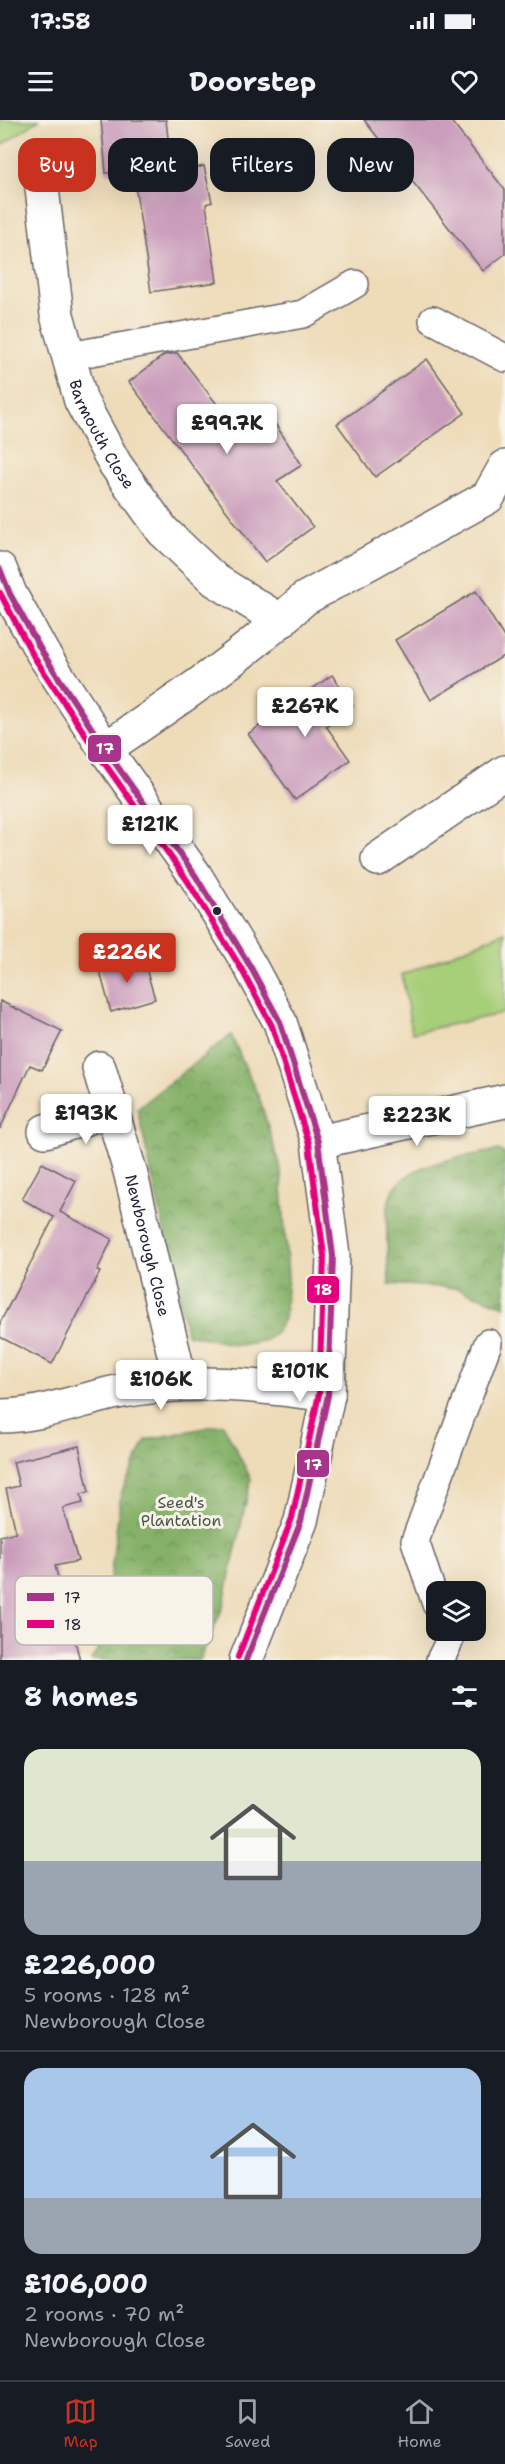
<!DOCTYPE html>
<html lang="en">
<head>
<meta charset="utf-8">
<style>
	body { margin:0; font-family:"Shantell Sans",sans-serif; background:#242831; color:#f1f3f6; height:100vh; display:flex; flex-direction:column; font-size:22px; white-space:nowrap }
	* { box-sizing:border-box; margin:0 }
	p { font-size:20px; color:#9ea1a6 }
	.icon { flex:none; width:33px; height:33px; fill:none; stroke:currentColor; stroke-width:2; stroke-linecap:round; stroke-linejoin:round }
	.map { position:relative; height:1540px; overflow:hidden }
	.drawer { display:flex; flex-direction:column; background:#171b24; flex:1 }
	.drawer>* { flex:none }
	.hud { position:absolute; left:18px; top:18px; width:470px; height:54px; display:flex; gap:12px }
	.controls { position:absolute; left:426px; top:1461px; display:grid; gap:12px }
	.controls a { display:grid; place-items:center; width:60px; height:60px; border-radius:12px; background:#171b24; box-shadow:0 6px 24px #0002; font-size:30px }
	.price { position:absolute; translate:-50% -51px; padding:0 14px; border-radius:6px; background:#fff; color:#222; font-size:20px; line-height:39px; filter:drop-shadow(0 2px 3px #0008) }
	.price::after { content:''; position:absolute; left:50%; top:36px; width:18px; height:14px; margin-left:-9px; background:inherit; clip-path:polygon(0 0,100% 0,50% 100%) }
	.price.current { background:#c8321e; color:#fff }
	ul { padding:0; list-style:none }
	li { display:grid; align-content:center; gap:12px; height:318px; padding:0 24px }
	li+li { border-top:2px solid #363941 }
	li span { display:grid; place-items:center; height:186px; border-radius:18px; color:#555 }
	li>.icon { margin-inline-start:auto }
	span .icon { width:108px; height:108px; fill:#fffc; stroke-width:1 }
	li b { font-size:26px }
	h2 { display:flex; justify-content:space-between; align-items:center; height:72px; padding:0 24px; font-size:26px }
	.chip { padding:0 21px; border-radius:18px; background:#171b24; box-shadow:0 6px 24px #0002; font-size:21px; line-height:54px }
	.chip.current { background:#c8321e; color:#fff }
	.status { display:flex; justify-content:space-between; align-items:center; height:42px; padding:0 30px; background:#171b24; direction:ltr }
	.status svg { height:16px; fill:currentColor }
	header { display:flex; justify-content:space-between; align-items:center; height:78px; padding:0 24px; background:#171b24; font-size:27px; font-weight:700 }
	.tabs { display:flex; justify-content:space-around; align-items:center; height:84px; border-top:2px solid #363941; background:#171b24; font-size:16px; color:#9ea1a6 }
	.tabs a { display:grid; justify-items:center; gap:3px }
	.tabs .current { color:#c8321e }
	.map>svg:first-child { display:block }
</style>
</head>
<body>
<div class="status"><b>17:58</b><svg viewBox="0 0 49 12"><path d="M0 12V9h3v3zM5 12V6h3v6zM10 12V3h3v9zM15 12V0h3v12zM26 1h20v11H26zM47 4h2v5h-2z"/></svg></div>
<header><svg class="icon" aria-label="menu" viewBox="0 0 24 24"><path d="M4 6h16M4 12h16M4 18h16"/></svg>Doorstep<svg class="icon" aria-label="heart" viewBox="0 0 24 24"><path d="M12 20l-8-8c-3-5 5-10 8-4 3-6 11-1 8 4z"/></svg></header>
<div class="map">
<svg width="505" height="1540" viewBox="0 0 505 1540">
	<defs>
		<pattern id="forest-crowns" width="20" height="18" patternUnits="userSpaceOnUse" patternTransform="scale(1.5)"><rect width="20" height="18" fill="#85b168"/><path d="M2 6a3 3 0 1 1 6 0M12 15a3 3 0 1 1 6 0" fill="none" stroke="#6c9057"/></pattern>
	</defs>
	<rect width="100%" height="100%" fill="#f7f3e8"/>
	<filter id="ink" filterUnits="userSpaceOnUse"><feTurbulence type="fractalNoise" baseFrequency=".0167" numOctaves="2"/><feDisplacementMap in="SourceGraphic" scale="12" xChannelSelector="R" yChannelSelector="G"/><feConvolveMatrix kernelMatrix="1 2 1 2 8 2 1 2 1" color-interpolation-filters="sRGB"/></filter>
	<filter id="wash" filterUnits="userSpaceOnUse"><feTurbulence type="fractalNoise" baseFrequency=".008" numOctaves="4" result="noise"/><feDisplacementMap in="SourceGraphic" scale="24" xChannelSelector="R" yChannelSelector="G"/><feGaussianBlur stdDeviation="1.35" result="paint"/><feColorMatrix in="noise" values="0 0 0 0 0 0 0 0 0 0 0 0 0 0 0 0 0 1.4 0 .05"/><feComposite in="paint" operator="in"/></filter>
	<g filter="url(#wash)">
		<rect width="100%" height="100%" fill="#eedcb9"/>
		<g fill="#a7ce78" stroke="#64785a" stroke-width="1.5">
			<path d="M0,0H39L0,26Z"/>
			<path d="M505,812V893L412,913L402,855Z"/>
		</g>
		<g fill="url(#forest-crowns)" stroke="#546a52" stroke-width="1.5">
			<path d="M231,915L260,980L281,1050L288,1158L284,1199L276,1212L266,1220L251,1224L236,1225L187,1214L137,988Z"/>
			<path d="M499,1030L505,1034V1186L456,1168L389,1164C388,1139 385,1111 388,1086C393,1041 465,1037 499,1030Z"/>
			<path d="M223,1304L251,1359L223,1487L200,1540H91L102,1522L121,1373L146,1320Z"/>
		</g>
		<g id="blocks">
			<g fill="#ca9dbc">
				<path d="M101,0H166L172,54L204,46L212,82L206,84L217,162L151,172L133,51L106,53Z"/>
				<path d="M364,0H450L505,70V134L483,151Z"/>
				<path d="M177,233L241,315L270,296L302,345L277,361L313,407L265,442L129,262L164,235Z"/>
				<path d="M427,239L465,293L375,357L337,304Z"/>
				<path d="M476,471L505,519V535L431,580L395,520Z"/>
				<path d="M332,555L353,586L326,606L350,640L295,680L248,614Z"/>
				<path d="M142,835L155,879L111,892L99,848Z"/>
				<path d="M0,881L62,911L42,950L30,945L0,1009Z"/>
				<path d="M42,1043L76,1061L60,1092L112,1119L97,1151L100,1152L52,1244L0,1217V1203L54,1097L22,1079Z"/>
				<path d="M79,1326L89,1372L81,1374L83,1383L63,1388L78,1441L55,1446L80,1540H0V1416L16,1412L6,1369L19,1366L13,1342Z"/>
			</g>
		</g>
	</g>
	<g filter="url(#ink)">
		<use href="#blocks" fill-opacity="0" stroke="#696367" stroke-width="1.5"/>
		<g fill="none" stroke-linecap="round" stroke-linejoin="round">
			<g stroke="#696367" stroke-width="30">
				<g id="lane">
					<path d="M433,200L505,238"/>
					<path d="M69,236L303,194L355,164"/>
					<path d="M436,1484L415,1421L488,1223"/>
					<path d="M440,1540L449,1522L445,1510"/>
				</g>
			</g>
			<g stroke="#696367" stroke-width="36">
				<g id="street">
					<path id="s1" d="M41,60L57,195L81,281L115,344L163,411L215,460L281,501"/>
					<path d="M105,629C173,583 244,536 304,479L488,377L505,347"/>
					<path d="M378,739L505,652"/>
					<path id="s2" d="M99,948L130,1051L181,1263"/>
					<path d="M45,1011L112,990"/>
					<path d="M318,1022L505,981"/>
					<path d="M0,1296C41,1296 82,1279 122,1271C194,1258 256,1265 328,1275"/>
				</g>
			</g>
			<g stroke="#696367" stroke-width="36">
				<path id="secondary" d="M0,449L10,474L42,532L105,629L195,755L250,846L280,902L318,1022L333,1136L328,1275L301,1401L246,1540"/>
			</g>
			<use href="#lane" stroke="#fff" stroke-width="27"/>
			<use href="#street" stroke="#fff" stroke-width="33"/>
			<use href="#secondary" stroke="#fff" stroke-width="33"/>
			<g stroke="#f7f3e8" stroke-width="10">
				<path id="bus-1" d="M0,449L10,474L42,532L105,629L195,755L250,846L280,902L318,1022L333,1136L328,1275L301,1401L246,1540"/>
			</g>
			<g stroke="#f7f3e8" stroke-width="10">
				<path id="bus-2" d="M0,473L34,537L98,634L187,760L242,850L272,906L309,1024L324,1136L319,1274L292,1398L238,1537"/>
			</g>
			<use href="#bus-1" stroke="#a7358b" stroke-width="6"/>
			<use href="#bus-2" stroke="#e5007d" stroke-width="6"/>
		</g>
	</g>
	<circle fill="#22223b" stroke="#f7f3e8" stroke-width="2" cx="217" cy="791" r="5"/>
	<g text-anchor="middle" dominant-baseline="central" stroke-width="6" stroke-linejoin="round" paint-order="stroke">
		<g font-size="16" fill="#22223b" stroke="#f7f3e8">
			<text stroke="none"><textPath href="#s1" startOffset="264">Barmouth Close</textPath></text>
			<text stroke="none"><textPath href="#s2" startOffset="184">Newborough Close</textPath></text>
		</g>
		<g font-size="16" fill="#4a564d" stroke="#f7f3e8">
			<text x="181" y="1382">Seed's<tspan x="181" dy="18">Plantation</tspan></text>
		</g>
	</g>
	<rect x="15" y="1456" width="198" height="69" rx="9" fill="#f7f3e8" stroke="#b7b4b4" stroke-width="1.5"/>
	<rect x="27" y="1473" width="27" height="8" fill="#a7358b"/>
	<rect x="27" y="1500" width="27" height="8" fill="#e5007d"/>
	<g font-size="16" fill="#22223b">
		<text x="64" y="1483">17</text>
		<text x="64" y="1510">18</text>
	</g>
	<g stroke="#f7f3e8" stroke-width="2">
		<rect x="87" y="614" width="35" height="29" rx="6" fill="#a7358b"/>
		<rect x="306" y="1155" width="34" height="29" rx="6" fill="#e5007d"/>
		<rect x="296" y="1329" width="34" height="29" rx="6" fill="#a7358b"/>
	</g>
	<g font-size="16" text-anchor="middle" font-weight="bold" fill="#fff">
		<text x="105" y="634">17</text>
		<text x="323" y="1175">18</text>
		<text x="313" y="1350">17</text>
	</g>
</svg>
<div class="controls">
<a><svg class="icon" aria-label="layers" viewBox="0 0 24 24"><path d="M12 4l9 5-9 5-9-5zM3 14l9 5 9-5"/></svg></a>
</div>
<b class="price" style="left:227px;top:335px">£99.7K</b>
<b class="price" style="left:305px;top:618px">£267K</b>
<b class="price" style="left:150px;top:736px">£121K</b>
<b class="price current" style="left:127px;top:864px">£226K</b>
<b class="price" style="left:86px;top:1025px">£193K</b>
<b class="price" style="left:417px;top:1027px">£223K</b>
<b class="price" style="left:300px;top:1283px">£101K</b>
<b class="price" style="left:161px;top:1291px">£106K</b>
<div class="hud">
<a class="chip current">Buy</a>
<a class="chip">Rent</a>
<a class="chip">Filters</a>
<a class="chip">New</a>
</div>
</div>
<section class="drawer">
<h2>8 homes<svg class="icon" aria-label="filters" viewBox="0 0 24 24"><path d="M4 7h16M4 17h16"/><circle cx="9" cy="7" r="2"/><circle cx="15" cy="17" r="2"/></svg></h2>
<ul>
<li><span style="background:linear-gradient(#dfe7d0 60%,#9aa5b1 0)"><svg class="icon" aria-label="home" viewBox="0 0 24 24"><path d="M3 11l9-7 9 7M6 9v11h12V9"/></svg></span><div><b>£226,000</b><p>5 rooms · 128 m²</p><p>Newborough Close</p></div></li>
<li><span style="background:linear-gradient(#a9c7e8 70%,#9aa5b1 0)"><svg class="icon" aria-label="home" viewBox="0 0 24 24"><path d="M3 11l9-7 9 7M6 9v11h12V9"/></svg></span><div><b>£106,000</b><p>2 rooms · 70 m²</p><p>Newborough Close</p></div></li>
</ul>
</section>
<nav class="tabs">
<a class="current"><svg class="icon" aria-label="map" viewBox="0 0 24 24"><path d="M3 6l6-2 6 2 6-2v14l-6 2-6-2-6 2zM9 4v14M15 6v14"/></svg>Map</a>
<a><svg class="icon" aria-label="saved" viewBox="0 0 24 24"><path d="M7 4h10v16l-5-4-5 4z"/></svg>Saved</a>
<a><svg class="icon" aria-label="home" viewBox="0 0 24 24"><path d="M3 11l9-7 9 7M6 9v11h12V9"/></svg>Home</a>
</nav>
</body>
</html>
